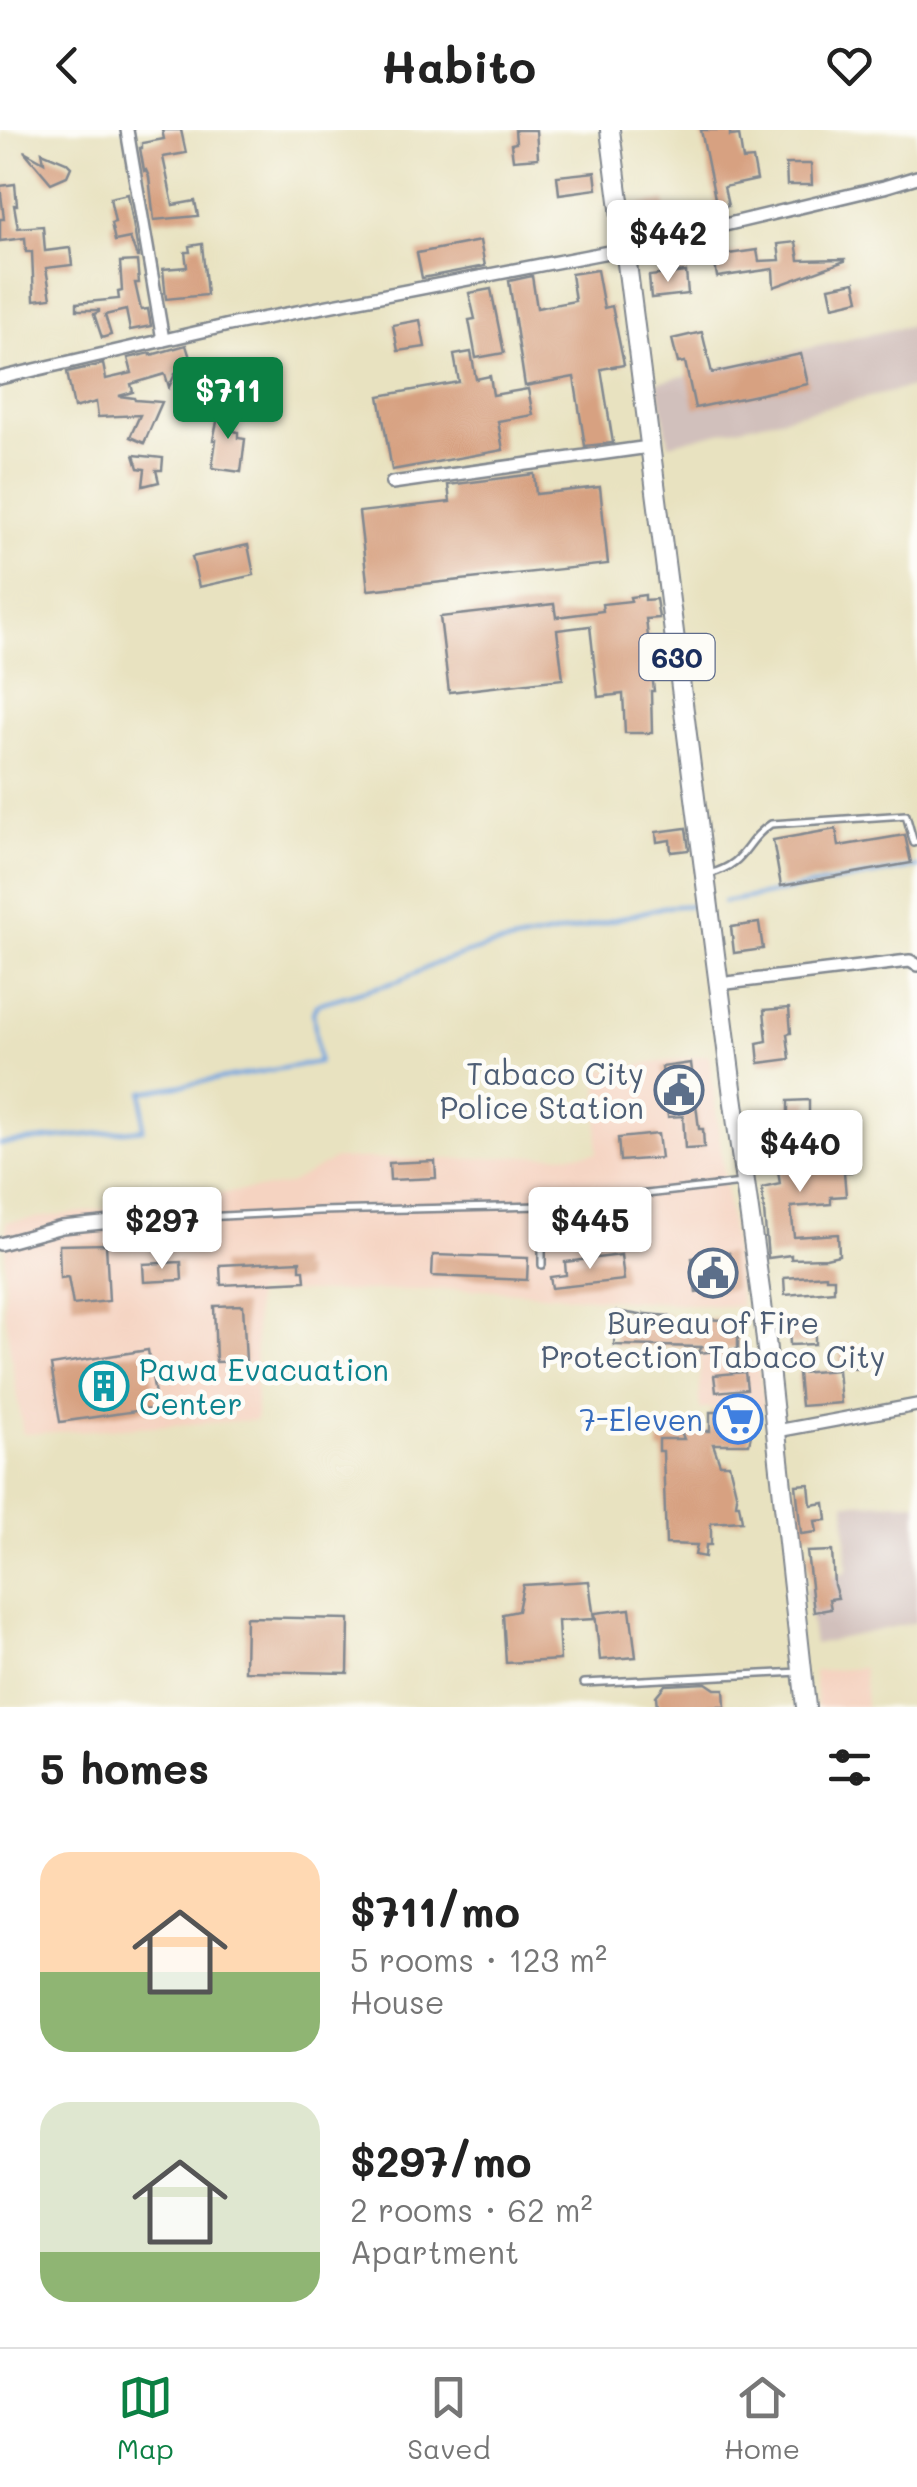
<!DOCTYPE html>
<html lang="en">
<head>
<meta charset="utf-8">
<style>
	body { margin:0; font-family:Mali,sans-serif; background:#f6f6f6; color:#222; height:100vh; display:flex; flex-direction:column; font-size:38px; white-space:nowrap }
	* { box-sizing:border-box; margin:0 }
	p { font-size:32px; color:#767676 }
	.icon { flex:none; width:55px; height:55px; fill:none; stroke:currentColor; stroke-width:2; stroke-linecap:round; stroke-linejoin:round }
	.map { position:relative; height:1577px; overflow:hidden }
	.sheet { display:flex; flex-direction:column; background:#fff; flex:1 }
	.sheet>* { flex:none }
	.price { position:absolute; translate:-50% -85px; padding:0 22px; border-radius:10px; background:#fff; color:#222; font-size:32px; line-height:65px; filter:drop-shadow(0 2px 5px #0008) }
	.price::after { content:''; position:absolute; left:50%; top:60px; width:30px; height:22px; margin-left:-15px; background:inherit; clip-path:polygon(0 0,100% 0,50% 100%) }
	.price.current { background:#0b8043; color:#fff }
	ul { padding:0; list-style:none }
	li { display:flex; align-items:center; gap:30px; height:250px; padding:0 40px }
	li span { display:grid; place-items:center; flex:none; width:280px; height:200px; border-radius:30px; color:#555 }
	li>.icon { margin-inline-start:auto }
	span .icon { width:120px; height:120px; fill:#fffc; stroke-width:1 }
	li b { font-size:42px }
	h2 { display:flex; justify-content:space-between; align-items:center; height:120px; padding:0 40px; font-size:42px }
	header { display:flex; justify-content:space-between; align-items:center; height:130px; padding:0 40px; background:#fff; font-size:45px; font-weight:700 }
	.tab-bar { display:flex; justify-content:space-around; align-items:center; height:140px; border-top:2px solid #e0e0e0; background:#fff; font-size:28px; color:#767676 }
	.tab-bar a { display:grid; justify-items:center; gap:5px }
	.tab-bar .current { color:#0b8043 }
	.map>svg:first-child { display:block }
</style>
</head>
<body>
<header><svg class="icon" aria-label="back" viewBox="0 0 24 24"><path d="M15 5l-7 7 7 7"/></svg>Habito<svg class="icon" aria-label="heart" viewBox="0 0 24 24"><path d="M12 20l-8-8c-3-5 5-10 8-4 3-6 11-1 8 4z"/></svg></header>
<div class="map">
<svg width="917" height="1577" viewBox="0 0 917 1577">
	<rect width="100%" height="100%" fill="#fdfcf7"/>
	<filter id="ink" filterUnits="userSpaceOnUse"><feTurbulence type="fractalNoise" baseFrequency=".01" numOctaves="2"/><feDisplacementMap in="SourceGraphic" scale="20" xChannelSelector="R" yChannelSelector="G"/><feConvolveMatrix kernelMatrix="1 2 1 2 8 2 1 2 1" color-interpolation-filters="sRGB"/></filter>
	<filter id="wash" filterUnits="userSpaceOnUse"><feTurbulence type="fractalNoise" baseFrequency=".0048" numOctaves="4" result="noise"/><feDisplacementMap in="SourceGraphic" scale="40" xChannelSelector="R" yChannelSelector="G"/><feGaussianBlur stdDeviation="2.25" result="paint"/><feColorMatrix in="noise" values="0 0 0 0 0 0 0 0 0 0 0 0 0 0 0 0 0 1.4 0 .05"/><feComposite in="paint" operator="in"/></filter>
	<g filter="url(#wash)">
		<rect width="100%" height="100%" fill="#e8e2c0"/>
		<g fill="#f5d3c1">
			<path d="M709,925L741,1177L590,1168L482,1159L255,1163L256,1290L23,1304L4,1180L6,1092L287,1055L335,1029H463L597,1023L599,941Z"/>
			<path d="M700,1224L757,1225L764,1278L700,1279Z"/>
			<path d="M863,1538L866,1577H817L814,1541Z"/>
		</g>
		<g fill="#d1c0bc">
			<path d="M917,194V256L669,314L657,252Z"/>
			<path d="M917,1372V1492L814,1514L806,1459L847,1441L845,1373Z"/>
		</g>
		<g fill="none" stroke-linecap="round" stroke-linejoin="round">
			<g stroke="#73a5df" stroke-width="4">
				<path d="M724,772L917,737"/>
				<path d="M0,1014L143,999V962L319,932L313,882L317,874L399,851L437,833L487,817L582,798L663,777L695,775"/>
			</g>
		</g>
		<g id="blocks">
			<g fill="#d7a181">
				<path d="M162,0H181L186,23L163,27L173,75L195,71L198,86L154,90L149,47L146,40L144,41L140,18H142V13L164,9Z"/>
				<path d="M515,0H536L538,28L513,30L511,14L516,13Z"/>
				<path d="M701,0H730V6L739,5L743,30L753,29L757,50L724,57L728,76L717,78Z"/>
				<path d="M24,21L44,32L42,22L66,32L71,37L67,46L51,53Z"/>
				<path d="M786,34H811L812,55H787Z"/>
				<path d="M595,42L597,59L559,64L557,46Z"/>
				<path d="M15,54L17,75H14L18,98L43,96L45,121L70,118L72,135L46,138L51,168L34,170L32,122H26L25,108L0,111V89H4L0,56Z"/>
				<path d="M128,64L139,127H137L130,108L115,111L111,93L115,92L110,68Z"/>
				<path d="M665,71L668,91L641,95L639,75Z"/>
				<path d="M480,111L485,136L422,148L417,123Z"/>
				<path d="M796,112L799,130L845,129V131L774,157L773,139L717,147L714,126L757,120L759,131L780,130L778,114Z"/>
				<path d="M202,114L207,165L166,169L163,139L187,137L185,122H190L189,116Z"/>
				<path d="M137,131L139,153H135L141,180L148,179L151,196L130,200L126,180L105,185L111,205L102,208L94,184L99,182V180H77V173L119,169L118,162L122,161L120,132Z"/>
				<path d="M597,140L604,178L612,176L624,235L601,239L613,313L585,316L574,247L525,256L509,151L532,146L537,178L575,171L571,144Z"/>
				<path d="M686,142L688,164L651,168L649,146Z"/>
				<path d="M855,152L859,170L833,176L829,157Z"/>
				<path d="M491,159L504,223L476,228L469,190L475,189L469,163Z"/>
				<path d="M420,190L425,217L398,221L393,195Z"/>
				<path d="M702,202L712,243L801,224L808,254L695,278L685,232L678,233L672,209Z"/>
				<path d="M186,215L195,244L188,246L176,242L169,257L165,244L131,254L133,262L119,266L134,268L135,270L162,272L144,313L130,307L140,285L98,287L96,272L74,278L67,242L103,234L106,249L132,243L128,228L151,223V225Z"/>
				<path d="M471,222L476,249L490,246L493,265L528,259L533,285L498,291L503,320L392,340L379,266L459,252L454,225Z"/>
				<path d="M221,274L235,277L232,294L235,295L234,301L238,302V308L245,309L241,342L212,338L216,310H213Z"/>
				<path d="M134,325L163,328L162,340H156L159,352L143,356L145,339L138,338Z"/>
				<path d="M534,344L536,364L600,357L608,434L368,460L359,382L450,372L448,355Z"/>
				<path d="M248,415L254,445L199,457L192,427Z"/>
				<path d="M645,465V470L656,469L659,488L646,489L654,561H651L652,603H625L623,564L598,567L590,496L557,500L563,549L449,562L440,487L554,474L556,487L603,481L602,474L631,471L630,467Z"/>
				<path d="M686,698L689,720L671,722L670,710L657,712L656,702Z"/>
				<path d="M836,699L839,716L905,705L911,733L781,756L773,710Z"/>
				<path d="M759,793L763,819L734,823L731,797Z"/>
				<path d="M789,878L791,903L787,904L790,929L759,933L757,913L767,911L764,880Z"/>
				<path d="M691,933L699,999H703L704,1018L685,1019L683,986L668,987L662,937Z"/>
				<path d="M809,970V987H798L804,1016L795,1018L798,1039H830L829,1030L849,1029L851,1042H844L846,1066L831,1067V1074L791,1077L794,1107L838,1104L839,1125L826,1128L791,1129V1125L768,1128L762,1058L780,1054L776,1028L785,1026L780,1000L788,998V971Z"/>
				<path d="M658,1004L661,1028L620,1031L618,1008Z"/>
				<path d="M435,1031L436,1048L390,1050L389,1033Z"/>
				<path d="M106,1114L109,1171L73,1175L68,1147L60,1148L59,1115Z"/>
				<path d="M729,1123L734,1159L696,1163L692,1128Z"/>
				<path d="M433,1125L528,1128L527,1150L432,1146Z"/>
				<path d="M621,1125L624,1150L552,1158L550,1147L566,1145L565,1132Z"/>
				<path d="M300,1131V1140H304L305,1151L221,1155L220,1135Z"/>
				<path d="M181,1132L182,1150L144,1152L143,1134Z"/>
				<path d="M826,1145V1148H834V1161L785,1165L784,1148Z"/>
				<path d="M243,1175L246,1231L216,1232L214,1176Z"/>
				<path d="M616,1181L646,1186L645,1184L669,1186L668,1192L701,1195V1189L723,1190V1202L738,1200V1219L698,1223L702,1217L614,1215Z"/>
				<path d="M815,1194V1214L790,1215L789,1195Z"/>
				<path d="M841,1214L860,1215L859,1224H867L866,1239L839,1236Z"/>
				<path d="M148,1220L157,1278L60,1292L51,1235Z"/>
				<path d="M838,1240L841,1273L801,1276L798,1243Z"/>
				<path d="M745,1242L747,1259L716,1262L714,1245Z"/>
				<path d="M710,1282H743V1302L751,1305L749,1314H713L720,1334H729L737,1367L736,1374H739L742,1391L711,1393V1415H706L705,1427L695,1425L697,1415L666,1414L663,1321H659V1309H684L681,1301H710Z"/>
				<path d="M809,1354L811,1375L825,1373L827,1390L815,1391L817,1402L801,1404L796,1355Z"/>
				<path d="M832,1421L834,1455L838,1468L829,1469L831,1479L814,1482L807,1422Z"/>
				<path d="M589,1451L594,1489L558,1491L560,1530L506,1533L503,1484L518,1481L523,1455Z"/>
				<path d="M630,1479L636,1527L600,1530L595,1483Z"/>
				<path d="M246,1487L349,1489L348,1543L245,1541Z"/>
				<path d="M706,1553L715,1559H724L725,1577H657L656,1566L665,1555Z"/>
			</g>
		</g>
	</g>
	<g filter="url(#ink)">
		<use href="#blocks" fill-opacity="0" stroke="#82888f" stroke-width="2.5"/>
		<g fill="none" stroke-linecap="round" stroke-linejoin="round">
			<g stroke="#82888f" stroke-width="10">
				<g id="service">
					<path d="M709,744C749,733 743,712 771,694L906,685L914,713L917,712"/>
					<path d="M542,1076V1135"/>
					<path d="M125,1091L319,1081L542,1076L742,1053"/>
					<path d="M584,1553L800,1542"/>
				</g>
			</g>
			<g stroke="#82888f" stroke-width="16">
				<g id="minor">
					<path d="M127,0L163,210"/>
					<path d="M0,248L229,195L624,119L884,57L917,47"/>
					<path d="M392,353L649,317"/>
					<path d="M719,854L900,832L910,831L917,835"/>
					<path d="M0,1114L62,1097L122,1091"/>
					<path d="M777,1301L917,1275"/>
				</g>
			</g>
			<g stroke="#82888f" stroke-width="22">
				<path id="primary" d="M610,0L733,966L762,1174L806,1577"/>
			</g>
			<use href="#service" stroke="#fff" stroke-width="5"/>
			<use href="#minor" stroke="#fff" stroke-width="11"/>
			<use href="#primary" stroke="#fff" stroke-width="18"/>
		</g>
	</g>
	<defs>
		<g id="civic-ring" transform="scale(2.5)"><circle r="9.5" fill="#fdfcf7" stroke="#5c6f8a" stroke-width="1.5"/><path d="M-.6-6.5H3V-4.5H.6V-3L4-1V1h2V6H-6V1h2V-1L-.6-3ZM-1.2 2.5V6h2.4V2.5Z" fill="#5c6f8a"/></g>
		<g id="building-ring" transform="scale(2.5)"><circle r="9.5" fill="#fdfcf7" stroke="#0f9aa8" stroke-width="1.5"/><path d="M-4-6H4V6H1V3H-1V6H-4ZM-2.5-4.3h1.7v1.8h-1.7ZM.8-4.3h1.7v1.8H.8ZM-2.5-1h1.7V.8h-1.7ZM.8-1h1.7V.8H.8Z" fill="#0f9aa8"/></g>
		<g id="supermarket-ring" transform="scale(2.5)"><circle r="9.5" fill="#fdfcf7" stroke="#3f7fe0" stroke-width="1.5"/><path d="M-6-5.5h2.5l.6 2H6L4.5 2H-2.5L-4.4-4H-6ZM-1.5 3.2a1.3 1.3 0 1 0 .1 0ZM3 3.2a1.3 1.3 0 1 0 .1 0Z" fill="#3f7fe0"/></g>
	</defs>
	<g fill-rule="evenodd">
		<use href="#civic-ring" x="679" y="960"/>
		<use href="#civic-ring" x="713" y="1143"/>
		<use href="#building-ring" x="104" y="1256"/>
		<use href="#supermarket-ring" x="738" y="1289"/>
	</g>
	<g text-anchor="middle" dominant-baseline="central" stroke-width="9" stroke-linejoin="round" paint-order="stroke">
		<rect fill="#fdfcf7" stroke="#5f6c8c" stroke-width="2.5" x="639.5" y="504" width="75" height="46" rx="8"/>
		<g font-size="28" font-weight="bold" fill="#1b2f5e">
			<text x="677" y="527">630</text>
		</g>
		<g font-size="30" fill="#4e5e75" stroke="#fdfcf7" text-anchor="end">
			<text x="644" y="943">Tabaco City<tspan x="644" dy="34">Police Station</tspan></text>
			<text x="713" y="1192" text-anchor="middle">Bureau of Fire<tspan x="713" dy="34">Protection Tabaco City</tspan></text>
		</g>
		<g font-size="30" fill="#0d838f" stroke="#fdfcf7" text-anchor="start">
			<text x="139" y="1239">Pawa Evacuation<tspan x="139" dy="34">Center</tspan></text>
		</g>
		<g font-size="30" fill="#366cbe" stroke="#fdfcf7" text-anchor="end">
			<text x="703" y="1289">7-Eleven</text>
		</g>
	</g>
</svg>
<b class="price" style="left:668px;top:155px">$442</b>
<b class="price current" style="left:228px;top:312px">$711</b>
<b class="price" style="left:800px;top:1065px">$440</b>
<b class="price" style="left:162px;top:1142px">$297</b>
<b class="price" style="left:590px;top:1142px">$445</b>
</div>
<section class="sheet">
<h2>5 homes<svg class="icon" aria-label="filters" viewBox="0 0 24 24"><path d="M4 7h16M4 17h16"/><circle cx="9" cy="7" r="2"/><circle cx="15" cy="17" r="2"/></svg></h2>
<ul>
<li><span style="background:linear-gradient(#ffd9b3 60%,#8fb573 0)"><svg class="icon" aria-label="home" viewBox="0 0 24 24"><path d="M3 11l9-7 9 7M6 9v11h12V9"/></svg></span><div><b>$711/mo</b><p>5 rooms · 123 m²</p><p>House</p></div></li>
<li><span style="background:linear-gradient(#dfe7d0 75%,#8fb573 0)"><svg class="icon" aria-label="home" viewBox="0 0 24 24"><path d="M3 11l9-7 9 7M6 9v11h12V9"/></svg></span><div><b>$297/mo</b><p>2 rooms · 62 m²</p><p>Apartment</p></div></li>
</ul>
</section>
<nav class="tab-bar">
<a class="current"><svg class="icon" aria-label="map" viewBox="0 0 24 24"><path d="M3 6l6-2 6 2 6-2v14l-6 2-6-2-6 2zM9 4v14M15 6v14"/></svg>Map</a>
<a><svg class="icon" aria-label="saved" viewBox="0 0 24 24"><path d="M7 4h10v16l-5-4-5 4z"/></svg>Saved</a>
<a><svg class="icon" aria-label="home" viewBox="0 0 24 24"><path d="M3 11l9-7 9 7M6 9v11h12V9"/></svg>Home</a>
</nav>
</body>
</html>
